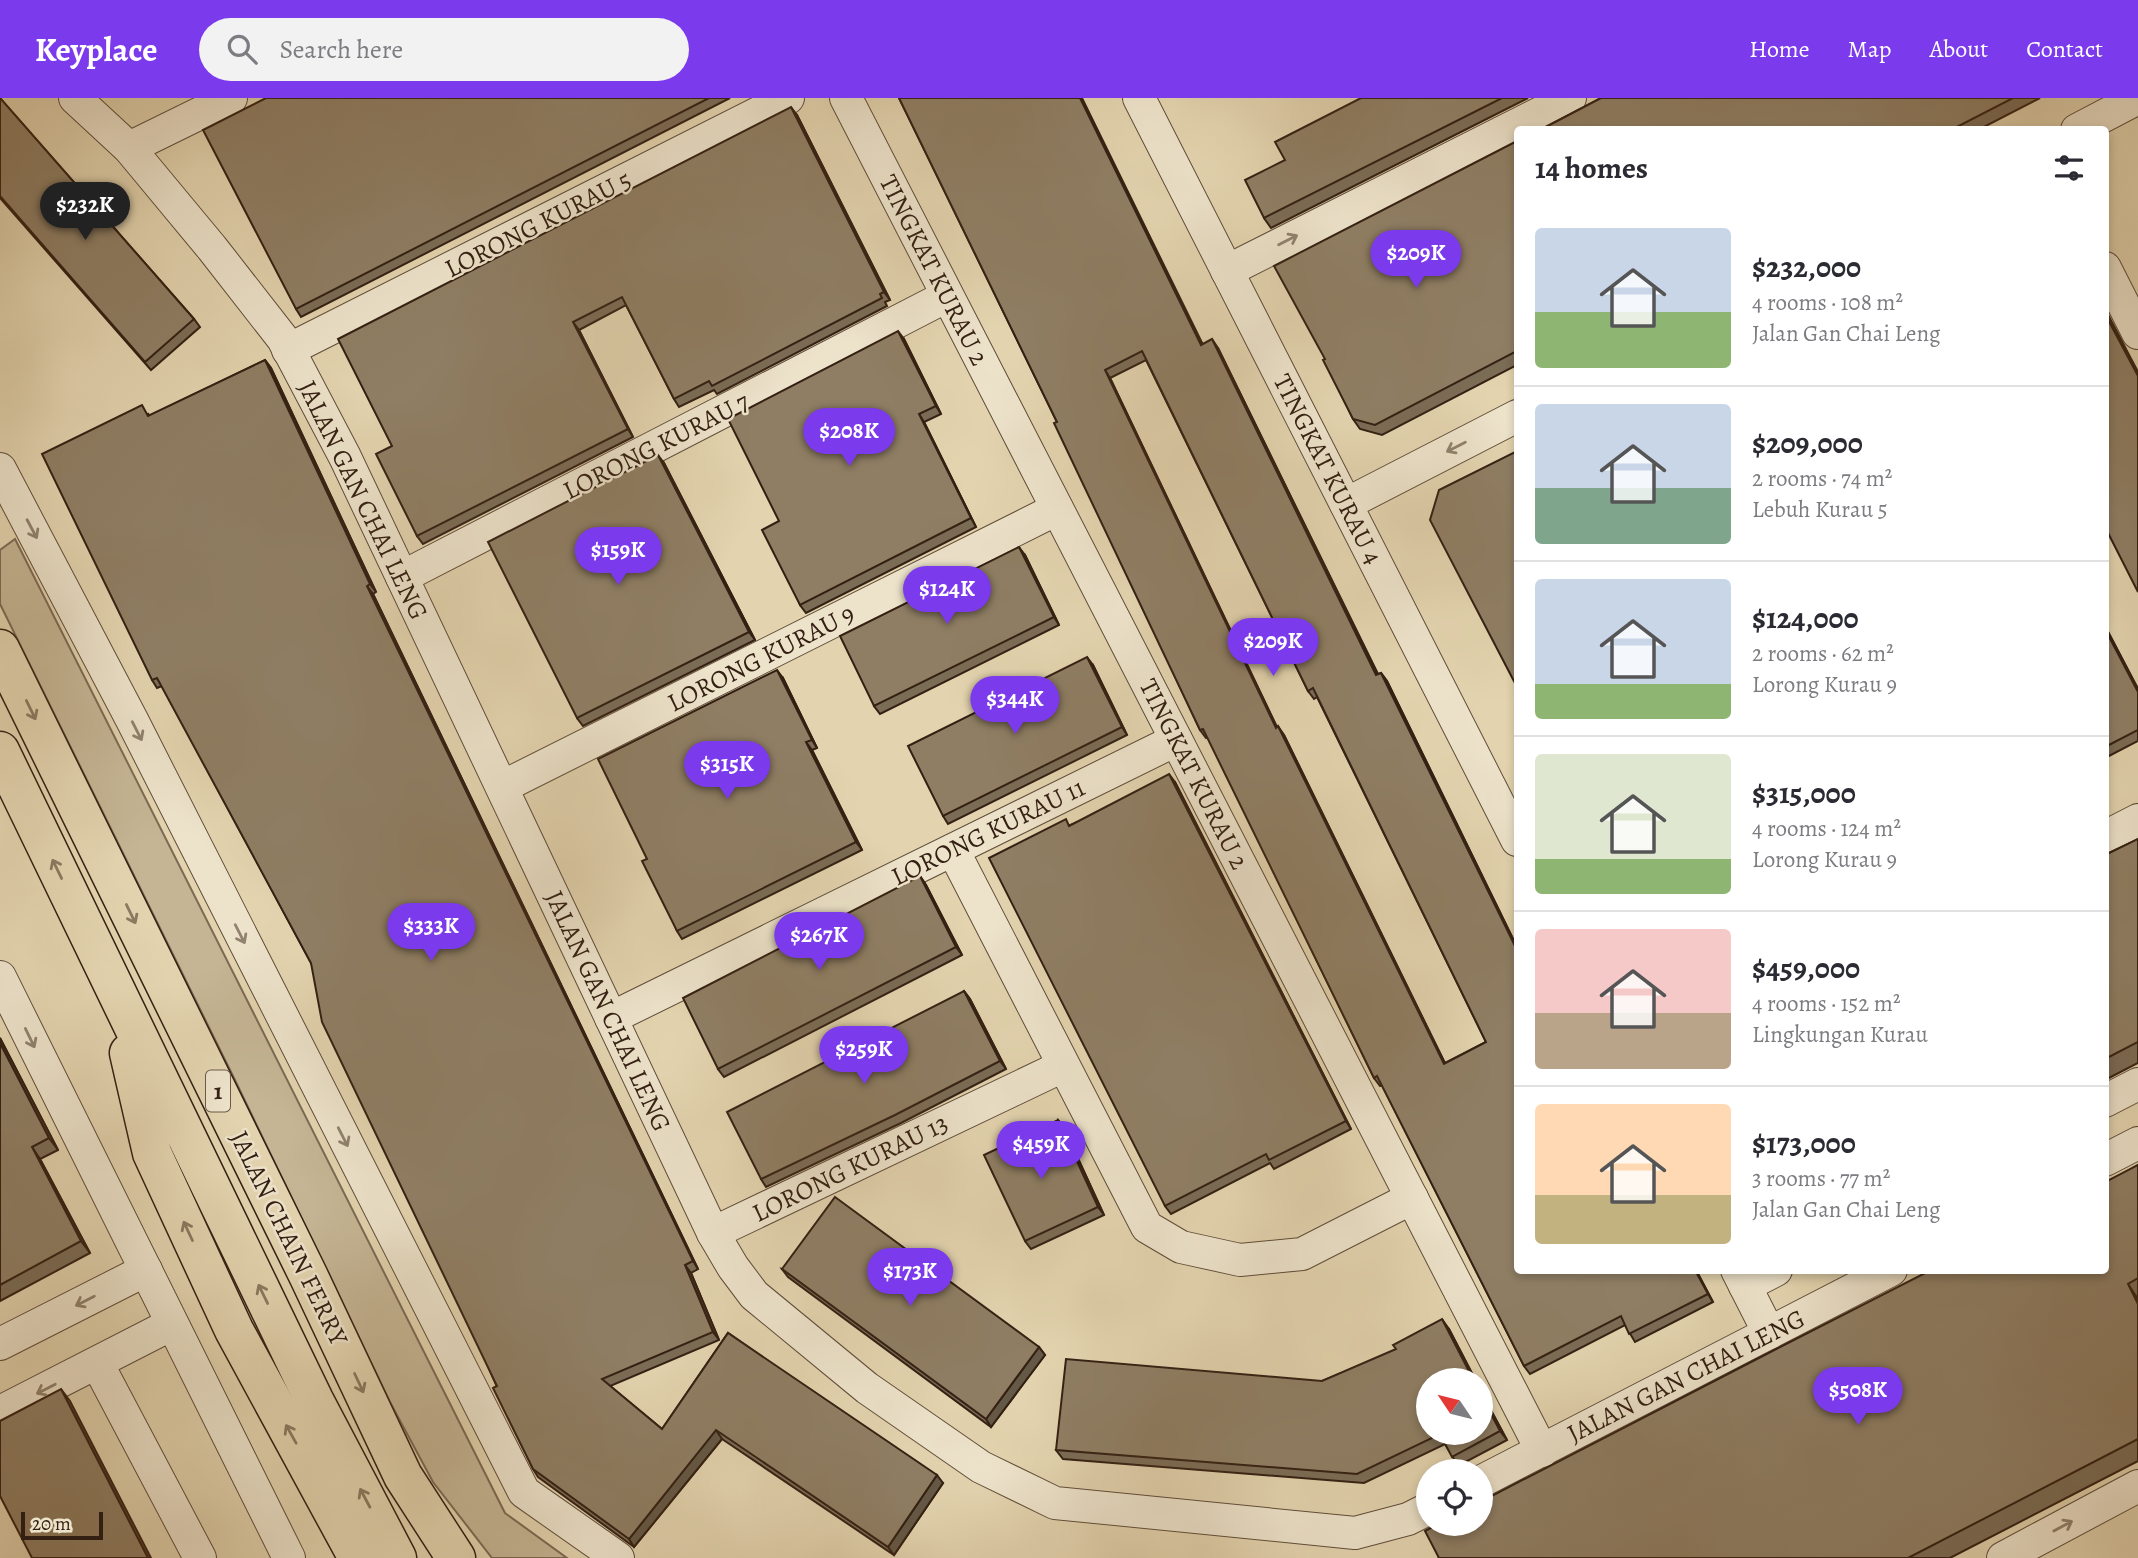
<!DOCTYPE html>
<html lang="en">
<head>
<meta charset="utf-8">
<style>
	body { margin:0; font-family:Alegreya,serif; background:#f2f2f3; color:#2b2b33; height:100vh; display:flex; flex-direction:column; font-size:26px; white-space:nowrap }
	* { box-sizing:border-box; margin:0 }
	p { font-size:23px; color:#7c7c81 }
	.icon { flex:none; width:38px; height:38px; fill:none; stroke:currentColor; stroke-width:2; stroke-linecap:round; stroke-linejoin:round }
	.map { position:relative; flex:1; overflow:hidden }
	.sheet { position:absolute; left:1514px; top:28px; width:595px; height:1148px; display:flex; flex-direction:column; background:#fff; border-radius:7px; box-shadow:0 4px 10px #0003 }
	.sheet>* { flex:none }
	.needle { width:46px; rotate:305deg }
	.fabs { position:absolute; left:1416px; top:1270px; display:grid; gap:14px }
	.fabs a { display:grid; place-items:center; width:77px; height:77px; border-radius:50%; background:#fff; box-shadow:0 4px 10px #0003; font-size:35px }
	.scale { position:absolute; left:21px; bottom:18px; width:82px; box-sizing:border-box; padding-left:7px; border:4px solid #342013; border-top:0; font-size:19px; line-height:24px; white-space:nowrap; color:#342013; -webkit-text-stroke:5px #ede3cb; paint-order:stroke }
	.price { position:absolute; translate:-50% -60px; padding:0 16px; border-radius:24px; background:#7c3aed; color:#fff; font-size:23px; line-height:46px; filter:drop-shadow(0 2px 4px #0008) }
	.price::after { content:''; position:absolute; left:50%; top:42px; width:21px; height:16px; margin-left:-10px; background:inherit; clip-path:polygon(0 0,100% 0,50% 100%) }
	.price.selected { background:#222; color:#fff }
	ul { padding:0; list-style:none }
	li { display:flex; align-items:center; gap:21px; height:175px; padding:0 21px }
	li+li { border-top:2px solid #e1e1e2 }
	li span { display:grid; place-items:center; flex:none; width:196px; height:140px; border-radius:7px; color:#555 }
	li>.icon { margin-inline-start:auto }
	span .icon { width:84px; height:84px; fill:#fffc; stroke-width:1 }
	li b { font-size:30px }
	h2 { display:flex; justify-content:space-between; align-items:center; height:84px; padding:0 21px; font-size:30px }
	header { display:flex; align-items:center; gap:42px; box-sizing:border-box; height:98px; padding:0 35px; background:#7c3aed; color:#fff }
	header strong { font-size:33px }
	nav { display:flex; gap:38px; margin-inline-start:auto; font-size:24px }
	.search { width:490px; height:63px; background:#f2f2f3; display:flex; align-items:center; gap:18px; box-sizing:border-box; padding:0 24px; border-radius:38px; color:#7c7c81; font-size:26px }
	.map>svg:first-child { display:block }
</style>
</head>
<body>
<header>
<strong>Keyplace</strong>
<div class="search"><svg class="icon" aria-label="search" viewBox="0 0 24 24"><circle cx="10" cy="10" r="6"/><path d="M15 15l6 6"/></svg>Search here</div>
<nav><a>Home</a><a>Map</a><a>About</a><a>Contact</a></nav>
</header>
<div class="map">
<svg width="2138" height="1460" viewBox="0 0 2138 1460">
	<rect width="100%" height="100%" fill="#e3d4af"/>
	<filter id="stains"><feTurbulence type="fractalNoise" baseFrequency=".00286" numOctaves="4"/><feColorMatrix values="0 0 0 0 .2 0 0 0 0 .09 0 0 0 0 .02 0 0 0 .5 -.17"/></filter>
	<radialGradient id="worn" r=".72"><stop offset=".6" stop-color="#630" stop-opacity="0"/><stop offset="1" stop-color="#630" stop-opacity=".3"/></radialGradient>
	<path fill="#c5b594" stroke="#7c6a54" stroke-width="2" d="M15,441L505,1415L567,1460H492L433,1384L390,1304L235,982L0,506V452Z"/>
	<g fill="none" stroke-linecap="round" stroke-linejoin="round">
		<g stroke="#604d3a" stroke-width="34">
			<g id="street">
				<path d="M75,0L129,50L212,150L283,241L345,359L713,1135L733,1169L754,1197L867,1290L981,1369L1055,1405L1355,1435L1408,1421L1428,1411"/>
				<path d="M846,0L1542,1353"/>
				<path d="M1139,0L1517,742"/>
				<path d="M2077,32L2138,0"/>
				<path d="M129,50L231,0"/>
				<path d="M2105,170L2138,235"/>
				<path d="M1227,173L1570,0"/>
				<path d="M288,252L788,0"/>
				<path d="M0,371L132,622L524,1394L618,1460"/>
				<path d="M1346,406L1517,318"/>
				<path d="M402,479L947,198"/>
				<path d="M502,689L1057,411"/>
				<path d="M2105,739L2138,722"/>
				<path d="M953,752L1147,1129L1181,1149L1240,1162L1302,1156L1412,1100"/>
				<path d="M0,879L289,1460"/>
				<path d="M611,920L1176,642"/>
				<path d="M2105,1003L2138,986"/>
				<path d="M2105,1062L2138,1045"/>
				<path d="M713,1135L1063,968"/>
				<path d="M1737,1172L1769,1235"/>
				<path d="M1745,1188L1776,1172"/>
				<path d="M0,1246L146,1172"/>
				<path d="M97,1265L200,1460"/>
				<path d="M0,1314L172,1226"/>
				<path d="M1480,1384L1891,1172"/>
				<path d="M2003,1460L2138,1388"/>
			</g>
		</g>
		<g stroke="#342013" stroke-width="41">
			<g id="highway">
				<path d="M0,551L309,1179L403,1378L456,1460"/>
				<path d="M0,653L314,1302L397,1460"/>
				<path d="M129,955L152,1055L234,1232L358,1460"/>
			</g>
		</g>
		<use href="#street" stroke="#ede3cb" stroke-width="32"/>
		<use href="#highway" stroke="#e3d4af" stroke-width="38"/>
	</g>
	<g fill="#7b6c56" stroke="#342013" stroke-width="2" fill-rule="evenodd">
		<path d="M0,0L194,221L200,229L151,272L0,100Z"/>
		<path d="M266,0H730L301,219L296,211Z"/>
		<path d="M899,0L1202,246L1218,250L1378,576L1381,575L1387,583L1517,849V1172H1696L1713,1204L1635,1244L1625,1227L1530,1276L1524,1268L1382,987L1380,988L1374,980L1208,639L1206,640L1200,632L1057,324ZM1146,262L1308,593L1314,601L1317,599L1486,944L1445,965L1284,637L1277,629L1110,280Z"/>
		<path d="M1361,0H1528L1271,130L1264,120L1285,62Z"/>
		<path d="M1601,0H2040L1978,32H1540Z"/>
		<path d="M797,17L890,202L885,204L887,208L717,296L714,292L679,309L674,301L626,207L579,232L633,339L423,446L417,438L392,348Z"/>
		<path d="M1517,43V267L1382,337L1360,331L1353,321L1325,261Z"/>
		<path d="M904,241L941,316L924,324L976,429L806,515L800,507L779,423Z"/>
		<path d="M265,262L271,270L376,494L373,496L698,1171L691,1175L719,1242L610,1288L662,1331L728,1235L943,1385L894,1457L722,1341L634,1449L538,1379L533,1371L311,865L162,588L157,590L152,582L148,315L149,318Z"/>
		<path d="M664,365L755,542L583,628L577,620Z"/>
		<path d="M1025,457L1059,527L880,616L874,608Z"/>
		<path d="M2105,528L2138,591V643L2105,660Z"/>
		<path d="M1093,567L1127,637L948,726L943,718Z"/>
		<path d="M783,580L817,650L812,652L862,752L682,841L677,833L647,761Z"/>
		<path d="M1175,684L1351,1031L1274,1071L1270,1065L1171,1116L1165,1108L1070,727Z"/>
		<path d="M2138,741V965L2105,982V757Z"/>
		<path d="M920,778L926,787L962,857L724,979L718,971Z"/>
		<path d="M964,893L970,901L1006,971L901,1025L766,1089L761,1081Z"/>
		<path d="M0,940L58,1052L40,1061L90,1155L0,1203Z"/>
		<path d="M1058,1022L1064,1030L1104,1117L1031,1151L1025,1143Z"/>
		<path d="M2138,1067V1363L1950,1460H1439Z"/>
		<path d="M782,1171L1039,1249L1045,1257L991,1329L788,1179Z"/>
		<path d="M1449,1231L1476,1283H1428L1480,1335V1292L1507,1342L1458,1368L1445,1346L1364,1385L1063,1361L1056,1352L1322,1283Z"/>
	</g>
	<g fill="#645846" stroke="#342013" stroke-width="2">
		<path d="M1080,0H1082L1207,255L1201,247Z"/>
		<path d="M791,9L797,17L890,202L884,194Z"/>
		<path d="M2105,211L2138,274V278L2105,216Z"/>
		<path d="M573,224L579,232L633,339L628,331Z"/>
		<path d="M898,233L904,241L941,316L936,308Z"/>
		<path d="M1212,241L1218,250L1382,585L1376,577Z"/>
		<path d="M265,262L271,270L376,494L370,486Z"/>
		<path d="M1105,272L1110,280L1281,638L1276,630Z"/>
		<path d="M919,316L924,324L976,429L971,420Z"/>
		<path d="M658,357L664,365L755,542L749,534Z"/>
		<path d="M1019,449L1025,457L1059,527L1054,519Z"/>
		<path d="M367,488L373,496L698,1171L693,1163Z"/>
		<path d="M2105,528L2138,591V594L2105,531Z"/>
		<path d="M1087,559L1093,567L1127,637L1122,629Z"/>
		<path d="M777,572L783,580L817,650L812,642Z"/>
		<path d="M1381,575L1387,583L1517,849V852Z"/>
		<path d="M1278,628L1284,637L1449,974L1444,966Z"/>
		<path d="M806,644L812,652L862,752L856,744Z"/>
		<path d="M1169,676L1175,684L1351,1031L1346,1023Z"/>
		<path d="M920,778L926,787L962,857L956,849Z"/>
		<path d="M964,893L970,901L1006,971L1000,963Z"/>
		<path d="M0,940L58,1052L49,1040L0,945Z"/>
		<path d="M1058,1022L1064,1030L1104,1117L1098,1109Z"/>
		<path d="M32,1049L40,1061L90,1155L81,1143Z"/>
		<path d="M685,1167L691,1175L719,1242L713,1234Z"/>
		<path d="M1695,1172H1696L1713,1204L1708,1196Z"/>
		<path d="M2128,1186L2138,1201V1206Z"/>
		<path d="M1442,1221L1449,1231L1476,1283H1474Z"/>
		<path d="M1039,1249L1045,1257L991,1329L986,1321Z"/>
		<path d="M61,1291L70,1303L151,1460H148Z"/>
		<path d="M1480,1292L1507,1342L1500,1333L1480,1295Z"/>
		<path d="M716,1332L722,1341L634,1449L629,1441Z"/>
		<path d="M937,1377L943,1385L894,1457L888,1449Z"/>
	</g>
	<g fill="#8f7e64" stroke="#342013" stroke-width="2" fill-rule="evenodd">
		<path d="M0,0L194,221L145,264L0,98Z"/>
		<path d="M266,0H709L296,211L203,32Z"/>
		<path d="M899,0H1080L1201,247L1212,241L1376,577L1381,575L1517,852V1172H1695L1708,1196L1629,1236L1621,1218L1524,1268L1377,978L1374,980L1203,631L1200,632L1054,325L1057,324ZM1142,253L1308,593L1313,590L1486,944L1444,966L1278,628L1276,630L1105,272Z"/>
		<path d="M1361,0H1502L1264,120L1245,82L1285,62L1275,44Z"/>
		<path d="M1601,0H2013L1951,32H1540Z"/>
		<path d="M791,9L884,194L880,196L882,200L712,288L709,283L674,301L622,199L573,224L628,331L417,438L376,356L392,348L338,241Z"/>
		<path d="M1517,43V253L1375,327L1353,321L1323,262L1325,261L1274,168Z"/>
		<path d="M2105,216L2138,278V494L2105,429Z"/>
		<path d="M898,233L936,308L919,316L971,420L800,507L762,432L779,423L728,321Z"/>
		<path d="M265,262L370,486L367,488L693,1163L685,1167L713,1234L602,1281L662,1331L728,1235L937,1377L888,1449L716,1332L629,1441L533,1371L493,1290L497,1288L322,924L311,865L157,580L152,582L42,356L142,307L148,318Z"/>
		<path d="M1517,353V589L1430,422L1439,392Z"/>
		<path d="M658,357L749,534L577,620L488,444Z"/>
		<path d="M1019,449L1054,519L874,608L840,538Z"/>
		<path d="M2105,531L2138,594V632L2105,649Z"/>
		<path d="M1087,559L1122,629L943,718L908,648Z"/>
		<path d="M777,572L812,642L806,644L856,744L677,833L642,763L647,761L598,661Z"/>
		<path d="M1169,676L1346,1023L1269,1062L1266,1056L1165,1108L989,760L1066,721L1069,728Z"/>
		<path d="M2138,741V944L2105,961V757Z"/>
		<path d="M920,778L956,849L718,971L683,900Z"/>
		<path d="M964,893L1000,963L895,1017L761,1081L727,1014Z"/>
		<path d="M0,945L49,1040L32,1049L81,1143L0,1187Z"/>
		<path d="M1058,1022L1098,1109L1025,1143L984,1057Z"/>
		<path d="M2138,1067V1180L2128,1186L2138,1206V1341L1908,1460H1439L1425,1433L1438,1426H1480V1404L1753,1263L1931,1172H2105V1084Z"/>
		<path d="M835,1099L1039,1249L986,1321L782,1171Z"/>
		<path d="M1442,1221L1474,1283H1428V1335H1480V1295L1500,1333L1452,1359L1440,1336L1357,1376L1056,1352L1066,1261L1322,1283L1396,1251L1393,1247Z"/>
		<path d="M61,1291L148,1460H32L0,1398V1323Z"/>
	</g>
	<defs><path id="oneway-shaft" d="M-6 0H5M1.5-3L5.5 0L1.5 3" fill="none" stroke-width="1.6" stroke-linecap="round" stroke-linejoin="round" transform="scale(1.75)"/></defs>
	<g stroke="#90826f">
		<use href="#oneway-shaft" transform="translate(1288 142) rotate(-27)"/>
		<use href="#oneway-shaft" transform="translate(1456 349) rotate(153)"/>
		<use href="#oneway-shaft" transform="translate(32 431) rotate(62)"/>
		<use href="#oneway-shaft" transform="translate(137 633) rotate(63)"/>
		<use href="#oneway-shaft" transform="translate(240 836) rotate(63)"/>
		<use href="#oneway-shaft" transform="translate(30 940) rotate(64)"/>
		<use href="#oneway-shaft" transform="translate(343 1039) rotate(63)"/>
		<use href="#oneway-shaft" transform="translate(85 1203) rotate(153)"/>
		<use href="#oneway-shaft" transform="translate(46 1291) rotate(153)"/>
		<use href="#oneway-shaft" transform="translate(2063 1428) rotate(-28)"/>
	</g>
	<g stroke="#8c7a61">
		<use href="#oneway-shaft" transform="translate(31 612) rotate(64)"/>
		<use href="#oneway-shaft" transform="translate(57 771) rotate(-116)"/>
		<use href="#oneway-shaft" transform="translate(131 816) rotate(64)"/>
		<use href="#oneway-shaft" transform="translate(188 1133) rotate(-115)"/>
		<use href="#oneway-shaft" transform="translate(263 1196) rotate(-116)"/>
		<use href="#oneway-shaft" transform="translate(359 1285) rotate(65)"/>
		<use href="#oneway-shaft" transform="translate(291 1336) rotate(-119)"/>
		<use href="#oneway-shaft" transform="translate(365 1400) rotate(-118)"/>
	</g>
	<g text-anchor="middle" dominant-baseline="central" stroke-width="5" stroke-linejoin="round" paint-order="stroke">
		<rect fill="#ede3cb" stroke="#6c5a4a" stroke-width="2" x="206" y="972.5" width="24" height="41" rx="5"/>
		<g font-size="24" font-weight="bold" fill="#342013">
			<text x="218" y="993">1</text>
		</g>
		<g font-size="26" fill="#342013" stroke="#ede3cb">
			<text transform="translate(538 126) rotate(-27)">LORONG KURAU 5</text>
			<text transform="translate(934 172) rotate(63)">TINGKAT KURAU 2</text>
			<text transform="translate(656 348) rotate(-27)">LORONG KURAU 7</text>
			<text transform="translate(1328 371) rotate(63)">TINGKAT KURAU 4</text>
			<text transform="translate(363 402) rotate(64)">JALAN GAN CHAI LENG</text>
			<text transform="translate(761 560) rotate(-27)">LORONG KURAU 9</text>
			<text transform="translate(1194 676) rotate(63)">TINGKAT KURAU 2</text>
			<text transform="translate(988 734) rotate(-26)">LORONG KURAU 11</text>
			<text transform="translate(608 913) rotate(65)">JALAN GAN CHAI LENG</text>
			<text transform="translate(850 1070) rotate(-26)">LORONG KURAU 13</text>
			<text transform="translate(289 1140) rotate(64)">JALAN CHAIN FERRY</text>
			<text transform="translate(1686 1278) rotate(-27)">JALAN GAN CHAI LENG</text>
		</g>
	</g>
	<rect width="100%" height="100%" filter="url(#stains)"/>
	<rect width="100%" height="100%" fill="url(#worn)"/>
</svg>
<div class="fabs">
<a><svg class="needle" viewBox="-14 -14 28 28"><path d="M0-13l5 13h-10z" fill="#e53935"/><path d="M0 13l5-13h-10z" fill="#7c7c81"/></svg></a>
<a><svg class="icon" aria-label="locate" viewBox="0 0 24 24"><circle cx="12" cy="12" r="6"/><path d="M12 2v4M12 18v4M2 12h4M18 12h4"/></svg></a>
</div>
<div class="scale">20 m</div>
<b class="price selected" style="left:85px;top:144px">$232K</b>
<b class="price" style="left:1416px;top:192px">$209K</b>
<b class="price" style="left:849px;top:370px">$208K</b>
<b class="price" style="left:618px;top:489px">$159K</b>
<b class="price" style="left:947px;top:528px">$124K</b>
<b class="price" style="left:1273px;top:580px">$209K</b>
<b class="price" style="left:1015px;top:638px">$344K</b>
<b class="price" style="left:727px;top:703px">$315K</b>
<b class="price" style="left:431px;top:865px">$333K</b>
<b class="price" style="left:819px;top:874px">$267K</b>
<b class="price" style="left:864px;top:988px">$259K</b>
<b class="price" style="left:1041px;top:1083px">$459K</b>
<b class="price" style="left:910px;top:1210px">$173K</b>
<b class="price" style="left:1858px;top:1329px">$508K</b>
<section class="sheet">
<h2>14 homes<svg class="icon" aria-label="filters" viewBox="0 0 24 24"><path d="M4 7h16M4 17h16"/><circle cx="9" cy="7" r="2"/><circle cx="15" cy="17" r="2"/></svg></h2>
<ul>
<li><span style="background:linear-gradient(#c9d6e8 60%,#8fb573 0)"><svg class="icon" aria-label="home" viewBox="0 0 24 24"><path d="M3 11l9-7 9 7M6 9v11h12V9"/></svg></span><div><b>$232,000</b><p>4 rooms · 108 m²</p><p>Jalan Gan Chai Leng</p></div></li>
<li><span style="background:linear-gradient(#c9d6e8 60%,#7fa58c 0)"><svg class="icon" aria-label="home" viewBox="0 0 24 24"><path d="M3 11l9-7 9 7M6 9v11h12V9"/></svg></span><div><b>$209,000</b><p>2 rooms · 74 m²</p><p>Lebuh Kurau 5</p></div></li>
<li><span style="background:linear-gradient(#c9d6e8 75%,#8fb573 0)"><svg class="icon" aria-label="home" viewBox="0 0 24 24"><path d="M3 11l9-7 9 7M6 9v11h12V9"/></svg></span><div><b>$124,000</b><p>2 rooms · 62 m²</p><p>Lorong Kurau 9</p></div></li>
<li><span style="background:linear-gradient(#dfe7d0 75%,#8fb573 0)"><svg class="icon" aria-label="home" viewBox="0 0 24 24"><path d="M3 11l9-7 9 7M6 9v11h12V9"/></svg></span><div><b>$315,000</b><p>4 rooms · 124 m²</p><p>Lorong Kurau 9</p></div></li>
<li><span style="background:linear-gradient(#f6c9c9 60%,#b9a48a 0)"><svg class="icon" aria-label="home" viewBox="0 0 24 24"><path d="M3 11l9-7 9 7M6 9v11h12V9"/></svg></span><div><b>$459,000</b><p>4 rooms · 152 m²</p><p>Lingkungan Kurau</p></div></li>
<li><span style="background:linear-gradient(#ffd9b3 65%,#c2b280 0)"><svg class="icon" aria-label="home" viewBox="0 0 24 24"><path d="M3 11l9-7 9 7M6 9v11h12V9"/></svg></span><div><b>$173,000</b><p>3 rooms · 77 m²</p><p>Jalan Gan Chai Leng</p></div></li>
</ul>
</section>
</div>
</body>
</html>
